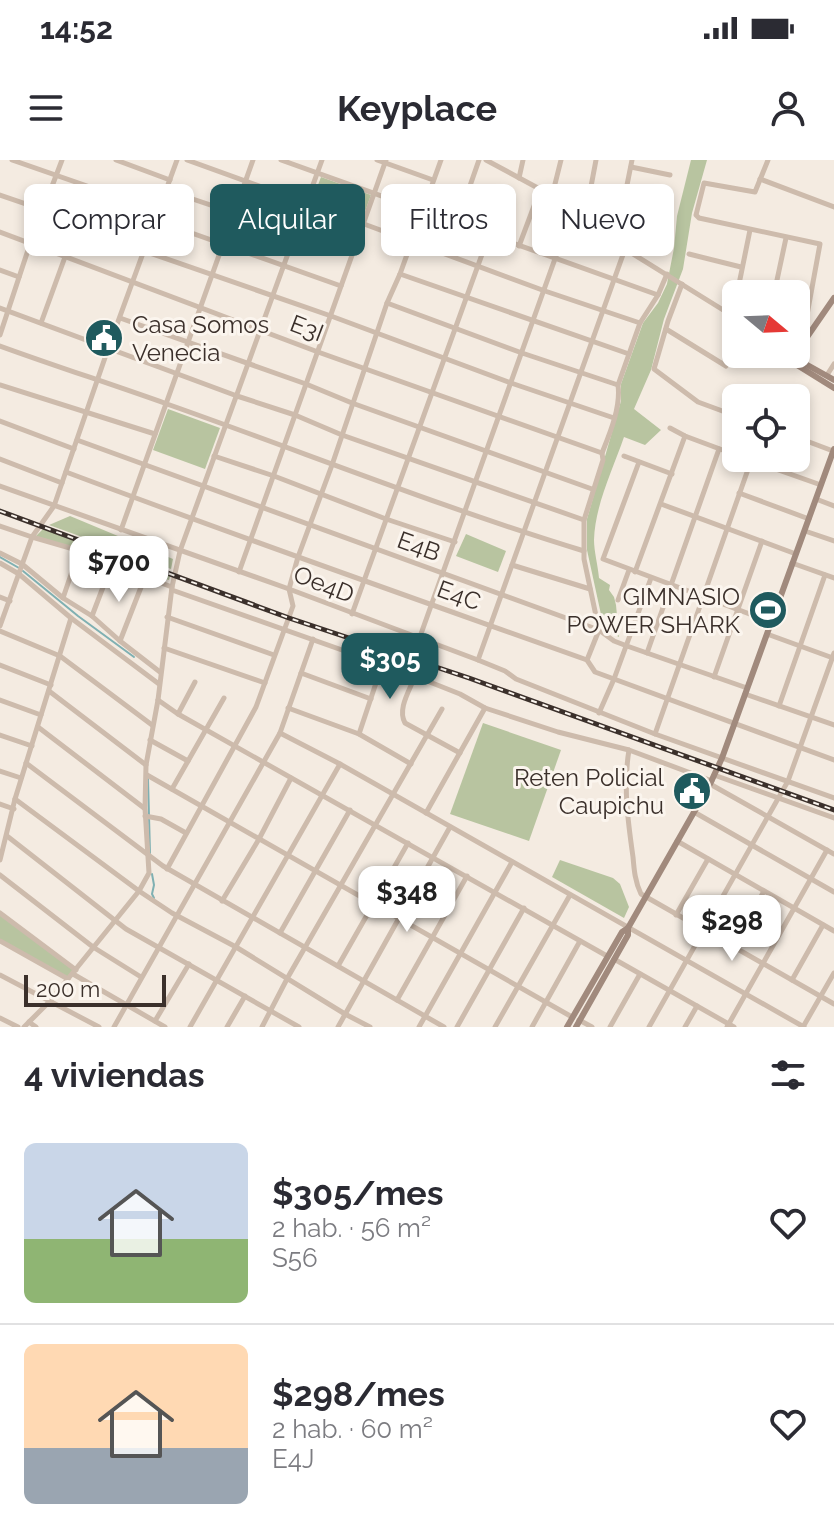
<!DOCTYPE html>
<html lang="es">
<head>
<meta charset="utf-8">
<style>
	body { margin:0; font-family:Raleway,sans-serif; background:#f7f7f7; color:#2b2b33; height:100vh; display:flex; flex-direction:column; font-size:30px; white-space:nowrap }
	* { box-sizing:border-box; margin:0 }
	p { font-size:26px; color:#7c7c81 }
	.icon { flex:none; width:44px; height:44px; fill:none; stroke:currentColor; stroke-width:2; stroke-linecap:round; stroke-linejoin:round }
	.map { position:relative; height:867px; overflow:hidden }
	.panel { display:flex; flex-direction:column; background:#fff; flex:1 }
	.panel>* { flex:none }
	.guide { position:absolute; left:24px; top:24px; width:786px; height:72px; display:flex; gap:16px }
	.needle { width:52px; rotate:109deg }
	.buttons { position:absolute; left:722px; top:120px; display:grid; gap:16px }
	.buttons a { display:grid; place-items:center; width:88px; height:88px; border-radius:12px; background:#fff; box-shadow:0 4px 12px #0003; font-size:40px }
	.scale { position:absolute; left:24px; bottom:20px; width:142px; box-sizing:border-box; padding-left:8px; border:4px solid #3b302b; border-top:0; font-size:22px; line-height:28px; white-space:nowrap; color:#3b302b; -webkit-text-stroke:6px #fbf5ee; paint-order:stroke }
	.price { position:absolute; translate:-50% -68px; padding:0 18px; border-radius:16px; background:#fff; color:#222; font-size:26px; line-height:52px; filter:drop-shadow(0 2px 4px #0008) }
	.price::after { content:''; position:absolute; left:50%; top:48px; width:24px; height:18px; margin-left:-12px; background:inherit; clip-path:polygon(0 0,100% 0,50% 100%) }
	.price.current { background:#1f5a5e; color:#fff }
	ul { padding:0; list-style:none }
	li { display:flex; align-items:center; gap:24px; height:200px; padding:0 24px }
	li+li { border-top:2px solid #e1e1e2 }
	li span { display:grid; place-items:center; flex:none; width:224px; height:160px; border-radius:12px; color:#555 }
	li>.icon { margin-inline-start:auto }
	span .icon { width:96px; height:96px; fill:#fffc; stroke-width:1 }
	li b { font-size:34px }
	h2 { display:flex; justify-content:space-between; align-items:center; height:96px; padding:0 24px; font-size:34px }
	.tag { padding:0 28px; border-radius:12px; background:#fff; box-shadow:0 4px 12px #0003; font-size:28px; line-height:72px }
	.tag.current { background:#1f5a5e; color:#fff }
	.status { display:flex; justify-content:space-between; align-items:center; height:56px; padding:0 40px; background:#fff; direction:ltr }
	.status svg { height:22px; fill:currentColor }
	header { display:flex; justify-content:space-between; align-items:center; height:104px; padding:0 24px; background:#fff; font-size:36px; font-weight:700 }
	.map>svg:first-child { display:block }
</style>
</head>
<body>
<div class="status"><b>14:52</b><svg viewBox="0 0 49 12"><path d="M0 12V9h3v3zM5 12V6h3v6zM10 12V3h3v9zM15 12V0h3v12zM26 1h20v11H26zM47 4h2v5h-2z"/></svg></div>
<header><svg class="icon" aria-label="menu" viewBox="0 0 24 24"><path d="M4 6h16M4 12h16M4 18h16"/></svg>Keyplace<svg class="icon" aria-label="person" viewBox="0 0 24 24"><circle cx="12" cy="8" r="4"/><path d="M4 21q1-7 8-7t8 7"/></svg></header>
<div class="map">
<svg width="834" height="867" viewBox="0 0 834 867">
	<rect width="100%" height="100%" fill="#f4ebe1"/>
	<g fill="#b8c4a0">
		<path d="M691,0H707L692,53L683,109L664,159L651,210L634,249L661,270L645,285L624,277C613,309 595,345 594,380C594,391 598,406 599,418L610,425L609,430L614,437L616,445L619,477L606,470L602,459L587,390V359L621,241V224L643,163L658,143L667,124L674,88L677,56Z"/>
		<path d="M321,17L371,35L362,60L312,41Z"/>
		<path d="M168,249L220,268L205,309L153,290Z"/>
		<path d="M70,356L173,399L171,409L49,365Z"/>
		<path d="M43,369L170,416L169,420L36,376Z"/>
		<path d="M466,374L506,391L498,412L456,396Z"/>
		<path d="M483,563L561,590L529,681L450,654Z"/>
		<path d="M560,700L613,718L620,724L629,747L624,758L552,717Z"/>
		<path d="M0,753L76,810L68,819L0,781Z"/>
	</g>
	<g fill="none" stroke-linecap="round" stroke-linejoin="round">
		<g stroke="#7fb0b2" stroke-width="2">
			<path d="M0,397L19,408"/>
			<path d="M23,411L78,456L134,497"/>
			<path d="M148,619L150,693"/>
			<path d="M152,714L154,725L152,734L154,738"/>
		</g>
		<g stroke="#cdbbac" stroke-width="5">
			<path d="M12,0L159,51"/>
			<path d="M116,0L170,20"/>
			<path d="M187,0L306,43"/>
			<path d="M281,0L658,135"/>
			<path d="M377,0L433,20"/>
			<path d="M486,0L586,54"/>
			<path d="M768,0L755,32L704,23L696,55L699,58L820,84L805,166L807,176"/>
			<path d="M631,7L670,15"/>
			<path d="M519,18L523,0"/>
			<path d="M760,19L834,47"/>
			<path d="M166,30L353,93"/>
			<path d="M0,35L146,85"/>
			<path d="M552,36L561,0"/>
			<path d="M622,42L666,52"/>
			<path d="M155,60L341,126"/>
			<path d="M457,63L479,0"/>
			<path d="M364,64L545,131L640,163"/>
			<path d="M566,68L625,89L736,158"/>
			<path d="M0,72L318,192L602,293"/>
			<path d="M582,74L596,0"/>
			<path d="M615,85L632,0"/>
			<path d="M519,86L540,30"/>
			<path d="M144,91L331,156L511,223L614,258"/>
			<path d="M689,94L741,107"/>
			<path d="M0,110L19,117"/>
			<path d="M400,114L629,194"/>
			<path d="M682,124L668,161L654,209L698,242L736,256"/>
			<path d="M737,134L750,70"/>
			<path d="M774,134L786,78"/>
			<path d="M387,143L522,193L618,225"/>
			<path d="M0,148L237,236L295,255L342,275L584,360"/>
			<path d="M733,156L736,140"/>
			<path d="M120,158L306,224L352,243L592,329"/>
			<path d="M41,163L65,97"/>
			<path d="M666,169L726,206"/>
			<path d="M0,175L30,84L62,0"/>
			<path d="M0,186C55,206 111,224 167,244C306,293 443,348 584,391"/>
			<path d="M827,215L834,204"/>
			<path d="M0,225L155,274"/>
			<path d="M0,261L74,289"/>
			<path d="M670,268L685,276L736,295"/>
			<path d="M796,277L833,291"/>
			<path d="M77,280L599,470L614,481L627,486L747,528"/>
			<path d="M214,296L274,316L386,359L455,382"/>
			<path d="M624,296L672,314"/>
			<path d="M745,298L821,325"/>
			<path d="M0,299L62,323"/>
			<path d="M639,302L603,399L771,462"/>
			<path d="M66,312C239,377 413,438 587,500L595,512L834,600"/>
			<path d="M0,326L289,429L478,500L505,511L516,519L655,574L834,638"/>
			<path d="M739,333L809,359"/>
			<path d="M816,339L834,346"/>
			<path d="M661,344L796,394"/>
			<path d="M0,366L32,377L115,401L145,417L172,427"/>
			<path d="M121,370L253,0"/>
			<path d="M805,371L834,381"/>
			<path d="M0,393L22,404L63,438L92,456L120,481L160,512"/>
			<path d="M0,403L19,414L71,458L159,524"/>
			<path d="M792,403L834,418"/>
			<path d="M512,405L590,429"/>
			<path d="M239,412L386,0"/>
			<path d="M635,412L685,276"/>
			<path d="M172,430L407,513L460,534L485,548L558,572L629,590L712,621"/>
			<path d="M0,437L10,441"/>
			<path d="M63,438L79,391"/>
			<path d="M618,440L629,410"/>
			<path d="M352,454L489,75"/>
			<path d="M92,456L113,401"/>
			<path d="M167,457L274,495"/>
			<path d="M0,466L32,377L54,346L108,189L177,0"/>
			<path d="M0,471L60,496L152,565"/>
			<path d="M767,474L833,498"/>
			<path d="M120,481L145,417"/>
			<path d="M164,488L265,523"/>
			<path d="M647,493L719,289"/>
			<path d="M478,500L625,89"/>
			<path d="M587,500L599,470L584,399V360L603,300L602,293C610,273 621,247 618,225L640,163L658,135L667,114"/>
			<path d="M0,505L51,525"/>
			<path d="M301,513L371,539"/>
			<path d="M407,513L566,68L568,57L566,44"/>
			<path d="M415,516C410,530 397,549 405,563L460,593"/>
			<path d="M714,517L762,381"/>
			<path d="M49,531L146,605"/>
			<path d="M745,534L834,565"/>
			<path d="M0,540L41,555"/>
			<path d="M158,540L178,554L607,796"/>
			<path d="M779,546L825,415"/>
			<path d="M288,548L359,574L411,604"/>
			<path d="M599,553L614,519L651,418"/>
			<path d="M178,554L195,522"/>
			<path d="M38,567L144,648"/>
			<path d="M280,573L340,604L804,867"/>
			<path d="M359,574L382,505"/>
			<path d="M655,574L752,298"/>
			<path d="M0,575L32,586"/>
			<path d="M150,580L188,601"/>
			<path d="M629,590C623,626 628,662 633,697C634,709 635,722 641,734L834,844"/>
			<path d="M26,603L163,706L444,867"/>
			<path d="M0,611L21,618"/>
			<path d="M147,615L572,857"/>
			<path d="M714,615L834,658"/>
			<path d="M710,624L834,694"/>
			<path d="M172,629L224,538"/>
			<path d="M15,639L139,731L172,753L236,787L345,854L370,867"/>
			<path d="M0,644L14,649"/>
			<path d="M694,652L834,732"/>
			<path d="M426,653L485,548"/>
			<path d="M145,656L161,659L186,673"/>
			<path d="M7,676L126,769L299,867"/>
			<path d="M677,681L834,771"/>
			<path d="M0,700L15,639L71,458"/>
			<path d="M167,709L256,547L293,446L289,429L298,397L332,305L387,143L400,114L441,0"/>
			<path d="M0,715L93,787L141,817"/>
			<path d="M222,741L259,679L291,618"/>
			<path d="M0,753L76,810"/>
			<path d="M676,755L708,699"/>
			<path d="M280,773L350,650"/>
			<path d="M0,781L68,819"/>
			<path d="M733,787L764,731"/>
			<path d="M614,799L734,867"/>
			<path d="M338,806L408,683"/>
			<path d="M73,814L165,867"/>
			<path d="M0,815L99,867"/>
			<path d="M792,820L823,765"/>
			<path d="M397,840L467,716"/>
			<path d="M0,858L18,867"/>
			<path d="M579,860L592,867"/>
			<path d="M155,861L189,804"/>
			<path d="M29,862L36,867"/>
			<path d="M24,867L50,841L139,731L149,713L145,648L146,605L158,540L172,427L180,391L322,0"/>
			<path d="M114,867L280,573L313,479"/>
			<path d="M190,867L340,604"/>
			<path d="M227,867L245,836"/>
			<path d="M262,867L288,817L442,549"/>
			<path d="M338,867L450,667"/>
			<path d="M419,867L512,702"/>
			<path d="M457,867L524,748"/>
			<path d="M495,867L570,735"/>
			<path d="M532,867L580,781"/>
			<path d="M610,867L640,814"/>
			<path d="M649,867L788,621L834,493"/>
			<path d="M685,867L697,846"/>
			<path d="M727,867L827,690"/>
			<path d="M803,867L834,813"/>
		</g>
		<g stroke="#a18a7d" stroke-width="6">
			<path d="M796,193L834,138"/>
			<path d="M793,197L797,205L834,228"/>
			<path d="M793,197L834,220"/>
			<path d="M567,867L622,772L628,768L710,624L722,598L834,289"/>
			<path d="M576,867L628,775V768"/>
		</g>
		<g stroke="#3b302b" stroke-width="5">
			<path id="rail" d="M0,351L289,458L469,518L834,650"/>
		</g>
		<use href="#rail" stroke="#fbf5ee" stroke-width="2" stroke-dasharray="6" stroke-linecap="butt"/>
	</g>
	<defs>
		<g id="civic-disc" transform="scale(2)"><circle r="9.5" fill="#1f5a5e" stroke="#fbf5ee"/><path d="M-.6-6.5H3V-4.5H.6V-3L4-1V1h2V6H-6V1h2V-1L-.6-3ZM-1.2 2.5V6h2.4V2.5Z" fill="#fff"/></g>
		<g id="stadium-disc" transform="scale(2)"><circle r="9.5" fill="#1f5a5e" stroke="#fbf5ee"/><path d="M0-5a6.5 5 0 1 0 0 10a6.5 5 0 1 0 0-10ZM-3.5-1.8h7v3.6h-7Z" fill="#fff"/></g>
	</defs>
	<g fill-rule="evenodd">
		<use href="#civic-disc" x="104" y="178"/>
		<use href="#stadium-disc" x="768" y="450"/>
		<use href="#civic-disc" x="692" y="631"/>
	</g>
	<g text-anchor="middle" dominant-baseline="central" stroke-width="6" stroke-linejoin="round" paint-order="stroke">
		<g font-size="24" fill="#3b302b" stroke="#fbf5ee" text-anchor="end">
			<text x="132" y="164" text-anchor="start">Casa Somos<tspan x="132" dy="28">Venecia</tspan></text>
			<text x="740" y="436">GIMNASIO<tspan x="740" dy="28">POWER SHARK</tspan></text>
			<text x="664" y="617">Reten Policial<tspan x="664" dy="28">Caupichu</tspan></text>
		</g>
		<g font-size="24" fill="#3b302b" stroke="#fbf5ee">
			<text transform="translate(307 168) rotate(21)">E3I</text>
			<text transform="translate(419 386) rotate(20)">E4B</text>
			<text transform="translate(324 424) rotate(21)">Oe4D</text>
			<text transform="translate(459 435) rotate(20)">E4C</text>
		</g>
	</g>
</svg>
<div class="buttons">
<a><svg class="needle" viewBox="-14 -14 28 28"><path d="M0-13l5 13h-10z" fill="#e53935"/><path d="M0 13l5-13h-10z" fill="#7c7c81"/></svg></a>
<a><svg class="icon" aria-label="locate" viewBox="0 0 24 24"><circle cx="12" cy="12" r="6"/><path d="M12 2v4M12 18v4M2 12h4M18 12h4"/></svg></a>
</div>
<div class="scale">200 m</div>
<b class="price" style="left:119px;top:444px">$700</b>
<b class="price current" style="left:390px;top:541px">$305</b>
<b class="price" style="left:407px;top:774px">$348</b>
<b class="price" style="left:732px;top:803px">$298</b>
<div class="guide">
<a class="tag">Comprar</a>
<a class="tag current">Alquilar</a>
<a class="tag">Filtros</a>
<a class="tag">Nuevo</a>
</div>
</div>
<section class="panel">
<h2>4 viviendas<svg class="icon" aria-label="filters" viewBox="0 0 24 24"><path d="M4 7h16M4 17h16"/><circle cx="9" cy="7" r="2"/><circle cx="15" cy="17" r="2"/></svg></h2>
<ul>
<li><span style="background:linear-gradient(#c9d6e8 60%,#8fb573 0)"><svg class="icon" aria-label="home" viewBox="0 0 24 24"><path d="M3 11l9-7 9 7M6 9v11h12V9"/></svg></span><div><b>$305/mes</b><p>2 hab. · 56 m²</p><p>S56</p></div><svg class="icon" aria-label="heart" viewBox="0 0 24 24"><path d="M12 20l-8-8c-3-5 5-10 8-4 3-6 11-1 8 4z"/></svg></li>
<li><span style="background:linear-gradient(#ffd9b3 65%,#9aa5b1 0)"><svg class="icon" aria-label="home" viewBox="0 0 24 24"><path d="M3 11l9-7 9 7M6 9v11h12V9"/></svg></span><div><b>$298/mes</b><p>2 hab. · 60 m²</p><p>E4J</p></div><svg class="icon" aria-label="heart" viewBox="0 0 24 24"><path d="M12 20l-8-8c-3-5 5-10 8-4 3-6 11-1 8 4z"/></svg></li>
</ul>
</section>
</body>
</html>
